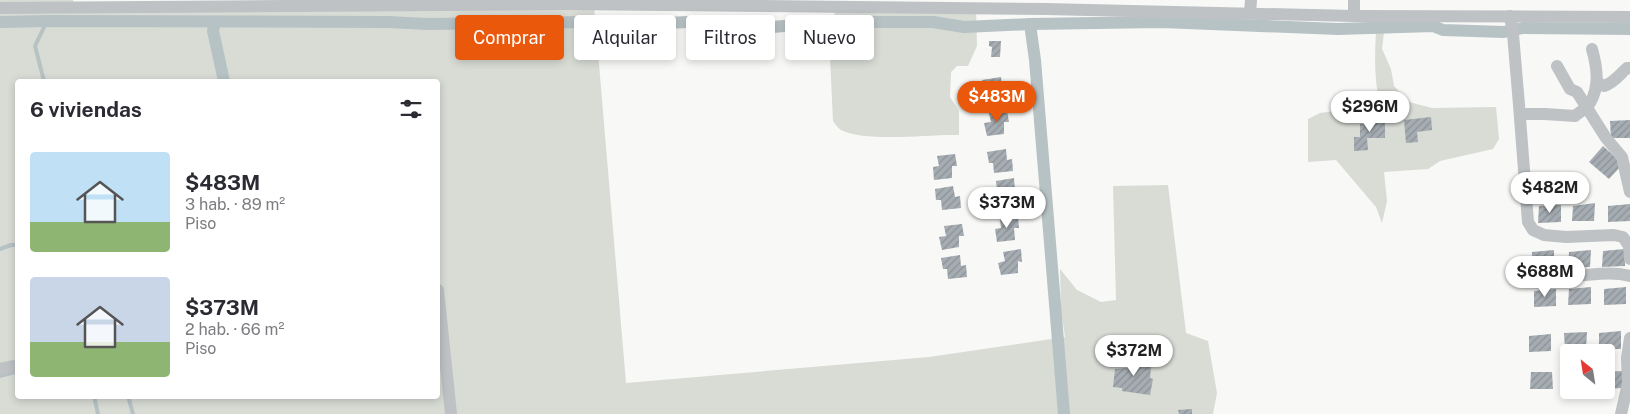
<!DOCTYPE html>
<html lang="es">
<head>
<meta charset="utf-8">
<style>
	body { margin:0; font-family:"Public Sans",sans-serif; background:#f7f7f7; color:#2b2b33; height:100vh; display:flex; flex-direction:column; font-size:19px; white-space:nowrap }
	* { box-sizing:border-box; margin:0 }
	p { font-size:16px; color:#7c7c81 }
	.icon { flex:none; width:28px; height:28px; fill:none; stroke:currentColor; stroke-width:2; stroke-linecap:round; stroke-linejoin:round }
	.map { position:relative; flex:1; overflow:hidden }
	.drawer { position:absolute; left:15px; top:79px; width:425px; height:320px; display:flex; flex-direction:column; background:#fff; border-radius:5px; box-shadow:0 2px 8px #0003 }
	.drawer>* { flex:none }
	.top-card { position:absolute; left:455px; top:15px; width:475px; height:45px; display:flex; gap:10px }
	.needle { width:32px; rotate:330deg }
	.buttons { position:absolute; left:1560px; top:344px; display:grid; gap:10px }
	.buttons a { display:grid; place-items:center; width:55px; height:55px; border-radius:5px; background:#fff; box-shadow:0 2px 8px #0003; font-size:25px }
	.price { position:absolute; translate:-50% -42px; padding:0 11px; border-radius:18px; background:#fff; color:#222; font-size:16px; line-height:32px; filter:drop-shadow(0 1px 2px #0008) }
	.price::after { content:''; position:absolute; left:50%; top:30px; width:15px; height:11px; margin-left:-8px; background:inherit; clip-path:polygon(0 0,100% 0,50% 100%) }
	.price.selected { background:#ea580c; color:#fff }
	ul { padding:0; list-style:none }
	li { display:flex; align-items:center; gap:15px; height:125px; padding:0 15px }
	li span { display:grid; place-items:center; flex:none; width:140px; height:100px; border-radius:5px; color:#555 }
	li>.icon { margin-inline-start:auto }
	span .icon { width:60px; height:60px; fill:#fffc; stroke-width:1 }
	li b { font-size:21px }
	h2 { display:flex; justify-content:space-between; align-items:center; height:60px; padding:0 15px; font-size:21px }
	.chip { padding:0 18px; border-radius:5px; background:#fff; box-shadow:0 2px 8px #0003; font-size:18px; line-height:45px }
	.chip.selected { background:#ea580c; color:#fff }
	.map>svg:first-child { display:block }
</style>
</head>
<body>
<div class="map">
<svg width="1630" height="414" viewBox="0 0 1630 414">
	<defs>
		<pattern id="building-hatch" width="6" height="6" patternUnits="userSpaceOnUse" patternTransform="scale(1.25)"><rect width="6" height="6" fill="#a6adb2"/><path d="M-1 1l2-2M0 6l6-6M5 7l2-2" fill="none" stroke="#8b9196"/></pattern>
	</defs>
	<rect width="100%" height="100%" fill="#f8f8f6"/>
	<g fill="#d8dcd5" fill-rule="evenodd">
		<path d="M0,0H73L74,6L594,5L626,383L929,357L1065,337L1061,310L1060,269L1077,290L1101,302L1116,300L1113,186L1168,185L1186,333L1208,341L1217,393L1213,414H0ZM18,81H438V396H18Z"/>
		<path d="M835,8L976,9L977,46L968,66H957L951,72L950,97L959,111V135C928,134 868,143 841,130C838,128 835,124 833,121L830,57Z"/>
		<path d="M1377,16H1386L1382,49L1391,69L1394,86L1409,102L1432,108L1496,107L1499,139L1493,149L1440,161L1428,169L1384,172L1387,201L1382,223L1376,207L1336,160L1308,162V119L1320,113L1380,105C1373,75 1375,47 1377,16Z"/>
	</g>
	<g fill="none" stroke-linecap="round" stroke-linejoin="round">
		<g stroke="#b7c2c5" stroke-width="4">
			<path d="M44,81L35,46L47,21"/>
			<path d="M0,249L11,245H18"/>
			<path d="M0,376L15,372"/>
			<path d="M94,396L98,414"/>
			<path d="M128,396L133,414"/>
		</g>
		<g stroke="#b7c2c5" stroke-width="12">
			<path d="M0,22L47,21L388,22L427,24L581,22L665,23L711,21L773,27L825,22H933L964,27L1030,24L1162,22L1338,29L1433,26L1443,30L1504,32L1523,28L1630,29"/>
			<path d="M215,22L213,31L224,81"/>
			<path d="M1030,24L1035,60L1064,414"/>
		</g>
	</g>
	<g fill="url(#building-hatch)">
		<path d="M861,26V37L841,38V27Z"/>
		<path d="M989,41H1001L1000,57H991L992,47L989,46Z"/>
		<path d="M1001,77L1002,87L1009,89L1011,101L991,102L990,93H984L982,80Z"/>
		<path d="M1007,110L1009,122H1004V134L987,136L984,123L991,122L989,113Z"/>
		<path d="M1431,117L1432,130L1417,132L1418,142L1406,143L1404,120Z"/>
		<path d="M1368,118H1385V138H1367L1368,150L1354,151V137H1360V124H1368Z"/>
		<path d="M1630,120V138H1611L1610,121Z"/>
		<path d="M1603,146L1623,164L1609,179L1589,162Z"/>
		<path d="M1006,149L1007,160L1012,159L1013,171L994,173L993,163H989L987,152Z"/>
		<path d="M955,154L957,166H952V178L934,180L933,167L939,166L937,156Z"/>
		<path d="M1014,178L1015,191L1010,190L1011,202L993,204L991,192L997,190L996,181Z"/>
		<path d="M953,186L955,197L960,196L961,208L942,210L941,200H936L935,189Z"/>
		<path d="M1595,203L1594,221H1572L1573,206Z"/>
		<path d="M1630,204V221L1608,222V206Z"/>
		<path d="M1561,205V222L1538,223L1539,206Z"/>
		<path d="M1018,216L1019,228H1014L1015,240L997,242L995,229L1001,228L1000,218Z"/>
		<path d="M962,224L964,236H959V247L942,250L939,237L946,236L944,226Z"/>
		<path d="M1021,249L1022,262L1018,261V273L1001,275L998,263L1005,261L1003,252Z"/>
		<path d="M1625,249V266L1602,267L1603,251Z"/>
		<path d="M1554,250V268H1532V252Z"/>
		<path d="M1591,250L1590,267L1568,268L1569,252Z"/>
		<path d="M960,255L961,266L966,265L967,277L948,279L947,269H943L941,258Z"/>
		<path d="M1591,287V304L1568,305L1569,289Z"/>
		<path d="M1626,287V304L1604,305V289Z"/>
		<path d="M1556,289V306L1534,307V291Z"/>
		<path d="M1621,331V349H1599V333Z"/>
		<path d="M1587,332L1586,350H1565L1564,333Z"/>
		<path d="M1551,334V351L1529,352V336Z"/>
		<path d="M1129,357L1146,358V367H1151L1150,378L1153,379L1150,395L1122,391V388L1113,387L1115,369L1128,368Z"/>
		<path d="M1565,371H1569V388H1566Z"/>
		<path d="M1622,371V388L1606,389V372Z"/>
		<path d="M1531,372H1552L1553,389H1530Z"/>
		<path d="M1192,409V414H1179L1178,410Z"/>
	</g>
	<g fill="none" stroke-linecap="round" stroke-linejoin="round">
		<g stroke="#bec2c5" stroke-width="12">
			<path d="M0,8L566,4L1045,9L1354,16L1630,17"/>
			<path d="M1250,13L1251,0"/>
			<path d="M1354,16V0"/>
			<path d="M1510,16L1513,34L1519,105L1528,222L1533,230L1544,235L1566,237L1614,235L1623,237L1629,246L1630,259"/>
			<path d="M1557,66L1570,89L1577,92L1606,138L1622,157L1630,192"/>
			<path d="M1597,82L1604,86C1615,82 1619,75 1627,68H1630"/>
			<path d="M1520,114H1545L1575,116C1580,112 1587,108 1590,103C1600,86 1597,67 1592,49"/>
			<path d="M1562,276C1585,277 1607,270 1630,276"/>
			<path d="M438,290L451,414"/>
			<path d="M0,369L18,365"/>
			<path d="M1621,414L1628,383L1627,358L1630,338"/>
		</g>
	</g>
</svg>
<div class="buttons">
<a><svg class="needle" viewBox="-14 -14 28 28"><path d="M0-13l5 13h-10z" fill="#e53935"/><path d="M0 13l5-13h-10z" fill="#7c7c81"/></svg></a>
</div>
<b class="price selected" style="left:997px;top:123px">$483M</b>
<b class="price" style="left:1370px;top:133px">$296M</b>
<b class="price" style="left:1550px;top:214px">$482M</b>
<b class="price" style="left:1007px;top:229px">$373M</b>
<b class="price" style="left:1545px;top:298px">$688M</b>
<b class="price" style="left:1134px;top:377px">$372M</b>
<div class="top-card">
<a class="chip selected">Comprar</a>
<a class="chip">Alquilar</a>
<a class="chip">Filtros</a>
<a class="chip">Nuevo</a>
</div>
<section class="drawer">
<h2>6 viviendas<svg class="icon" aria-label="filters" viewBox="0 0 24 24"><path d="M4 7h16M4 17h16"/><circle cx="9" cy="7" r="2"/><circle cx="15" cy="17" r="2"/></svg></h2>
<ul>
<li><span style="background:linear-gradient(#bfe0f5 70%,#8fb573 0)"><svg class="icon" aria-label="home" viewBox="0 0 24 24"><path d="M3 11l9-7 9 7M6 9v11h12V9"/></svg></span><div><b>$483M</b><p>3 hab. · 89 m²</p><p>Piso</p></div></li>
<li><span style="background:linear-gradient(#c9d6e8 65%,#8fb573 0)"><svg class="icon" aria-label="home" viewBox="0 0 24 24"><path d="M3 11l9-7 9 7M6 9v11h12V9"/></svg></span><div><b>$373M</b><p>2 hab. · 66 m²</p><p>Piso</p></div></li>
</ul>
</section>
</div>
</body>
</html>
